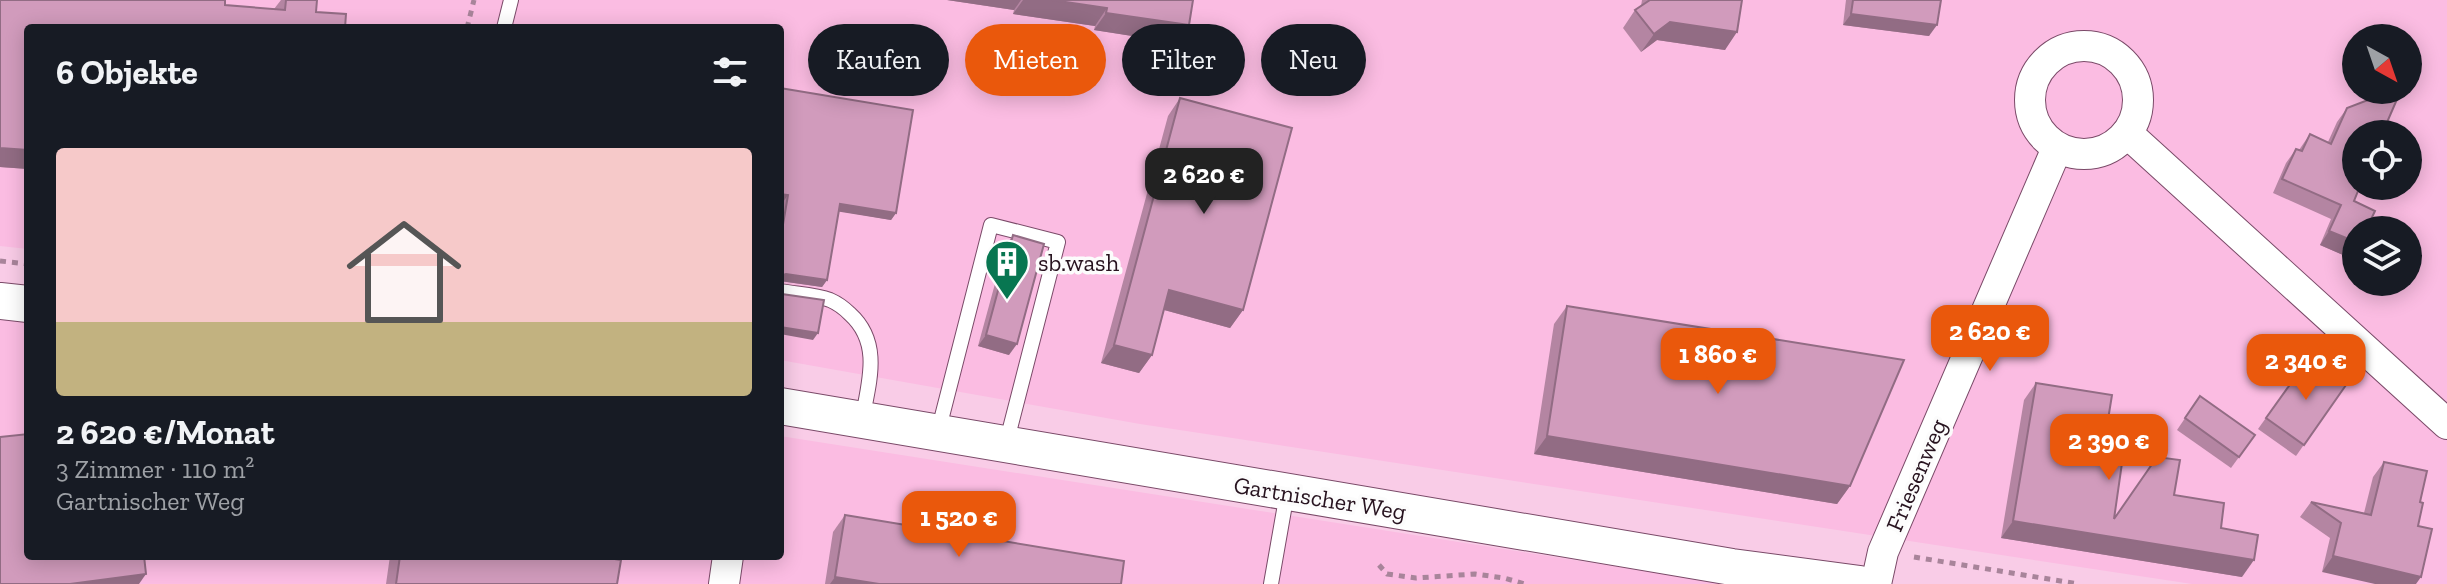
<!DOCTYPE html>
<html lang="de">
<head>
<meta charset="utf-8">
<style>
	body { margin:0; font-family:"Zilla Slab",serif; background:#20242c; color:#f1f3f6; height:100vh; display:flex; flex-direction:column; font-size:30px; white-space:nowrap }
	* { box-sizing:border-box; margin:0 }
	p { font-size:26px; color:#9ea1a6 }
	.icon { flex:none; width:44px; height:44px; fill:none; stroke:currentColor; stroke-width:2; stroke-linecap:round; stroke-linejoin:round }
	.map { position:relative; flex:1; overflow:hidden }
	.side { position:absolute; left:24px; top:24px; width:760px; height:536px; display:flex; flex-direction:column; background:#171b24; border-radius:8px; box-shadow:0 4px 20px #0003 }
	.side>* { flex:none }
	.banner { position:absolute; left:808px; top:24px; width:760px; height:72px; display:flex; gap:16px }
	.needle { width:52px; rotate:140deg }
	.tools { position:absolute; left:2342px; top:24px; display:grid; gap:16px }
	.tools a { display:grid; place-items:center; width:80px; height:80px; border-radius:50%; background:#171b24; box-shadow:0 4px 20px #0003; font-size:40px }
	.price { position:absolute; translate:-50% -68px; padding:0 18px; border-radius:16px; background:#ea580c; color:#fff; font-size:26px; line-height:52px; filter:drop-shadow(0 2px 4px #0008) }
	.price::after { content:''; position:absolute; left:50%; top:48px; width:24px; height:18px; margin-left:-12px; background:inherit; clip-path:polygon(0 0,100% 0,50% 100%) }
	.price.current { background:#222; color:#fff }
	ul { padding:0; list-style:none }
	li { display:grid; align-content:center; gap:16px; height:424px; padding:0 32px }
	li+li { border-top:2px solid #363941 }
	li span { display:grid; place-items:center; height:248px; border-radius:8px; color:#555 }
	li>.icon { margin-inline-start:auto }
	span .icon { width:144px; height:144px; fill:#fffc; stroke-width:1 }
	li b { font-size:34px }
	h2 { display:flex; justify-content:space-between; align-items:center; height:96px; padding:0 32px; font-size:34px }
	.pill { padding:0 28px; border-radius:36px; background:#171b24; box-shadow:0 4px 20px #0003; font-size:28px; line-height:72px }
	.pill.current { background:#ea580c; color:#fff }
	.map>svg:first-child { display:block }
</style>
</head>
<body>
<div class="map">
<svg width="2447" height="584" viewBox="0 0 2447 584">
	<rect width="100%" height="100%" fill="#f9cce7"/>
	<g fill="#fbbce2" fill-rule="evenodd">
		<path d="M0,0H2447V584H2192L1140,424L780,360V28H28V249L0,246ZM2356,38H2408V90H2356ZM2356,134H2408V186H2356ZM2356,230H2408V282H2356Z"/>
		<path d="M0,319L28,323V556H780V436L1728,584H0Z"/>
	</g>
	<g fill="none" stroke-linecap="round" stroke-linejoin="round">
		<g stroke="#7a4a68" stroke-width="16">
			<g id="service">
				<path d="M504,28L511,0"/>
				<path d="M780,291C796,294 815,294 830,300C837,303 845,309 850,314C882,343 869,382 862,420"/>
				<path d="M938,432L991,225L1058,242L1006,444"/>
				<path d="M1271,584L1287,493"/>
			</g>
		</g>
		<g stroke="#7a4a68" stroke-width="32">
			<g id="minor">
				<circle cx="2084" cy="100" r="54"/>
				<path d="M2127,133L2447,424"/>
				<path d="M724,584L728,556"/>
				<path d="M1876,584L1883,552L2057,148"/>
			</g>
		</g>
		<g stroke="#7a4a68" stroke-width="38">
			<g id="tertiary">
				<path d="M0,301L28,304"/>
				<path d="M780,406L1732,567L1860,584"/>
			</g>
		</g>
		<g stroke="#a8849a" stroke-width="5" stroke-dasharray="6 6" stroke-linecap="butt">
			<path d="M467,28L474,0"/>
			<path d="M0,261L28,264"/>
			<path d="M1914,557L2079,584"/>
			<path d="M1379,565L1387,574L1416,578L1475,574L1504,578L1525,584"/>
		</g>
		<use href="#service" stroke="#fff" stroke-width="14"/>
		<use href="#minor" stroke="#fff" stroke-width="30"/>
		<use href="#tertiary" stroke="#fff" stroke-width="36"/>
	</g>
	<g fill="#b485a2">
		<path d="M0,0H225V5L274,9L281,0H317L316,12L346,14L345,28H28V169L0,167Z"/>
		<path d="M947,0H1193L1177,43L1094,30L1095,26L1013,14L1014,10Z"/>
		<path d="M1642,0H1742L1725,50L1657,40L1641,52L1623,28L1635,10L1641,6Z"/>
		<path d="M1846,0H1941L1929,36L1843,25Z"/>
		<path d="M780,88L896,213L891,220L839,211L827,280L822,287L780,281V220L783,202H780Z"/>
		<path d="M1180,98L1243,310L1230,328L1164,310L1152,355L1139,373L1101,363L1168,116Z"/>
		<path d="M2347,108L2354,201L2350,258L2320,245L2331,219L2273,193L2286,163L2296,149L2299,150L2310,134L2328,142L2337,122Z"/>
		<path d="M1013,235L1009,355L978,346L1005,247Z"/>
		<path d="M1567,306L1850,486L1837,504L1534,454L1554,324Z"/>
		<path d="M2309,358L2346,385L2296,456L2258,429Z"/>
		<path d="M2036,383L2106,432L2114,519L2221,528L2242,577L2001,538L2024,400Z"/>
		<path d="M2200,396L2255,435L2231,468L2177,430Z"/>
		<path d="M2384,462L2427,471L2322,572L2330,538L2300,517L2311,502L2364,513L2373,477Z"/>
		<path d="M845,515L1121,584H825L833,532Z"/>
		<path d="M390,556H595L617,584H386Z"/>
	</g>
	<g fill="#926c84">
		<path d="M947,0H1021L1014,10Z"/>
		<path d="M1023,0H1052L1107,8L1095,26L1013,14Z"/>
		<path d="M1106,13L1189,25L1177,43L1094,30Z"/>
		<path d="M1851,14L1937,25L1929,36L1843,25Z"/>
		<path d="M1670,22L1737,32L1725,50L1657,40L1641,52L1654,34Z"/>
		<path d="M0,148L28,150V169L0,167Z"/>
		<path d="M780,194L788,195L783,202H780Z"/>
		<path d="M840,204L896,213L891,220L835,211Z"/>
		<path d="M2329,231L2356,242V250L2350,258L2320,245Z"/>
		<path d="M786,274L827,280L822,287L780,281V276Z"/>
		<path d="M1169,290L1243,310L1230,328L1157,308Z"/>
		<path d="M780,327L818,333L813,340L780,334Z"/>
		<path d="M986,335L1017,344L1009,355L978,346Z"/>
		<path d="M1114,345L1152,355L1139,373L1101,363Z"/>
		<path d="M1547,436L1850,486L1837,504L1534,454Z"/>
		<path d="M2013,521L2254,560L2242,577L2001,538Z"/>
		<path d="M2333,556L2421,577L2416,584H2375L2322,572Z"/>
		<path d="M146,574L139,584H70Z"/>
		<path d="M835,577L879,584H830Z"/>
	</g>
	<g fill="#d19bbc" stroke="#926c84" stroke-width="2">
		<path d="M0,0H225V5L285,10L286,0H317L316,12L346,14L345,28H28V150L0,148Z"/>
		<path d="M1052,0H1193L1189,25L1106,13L1107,8Z"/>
		<path d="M1650,0H1742L1737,32L1670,22L1654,34L1635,10Z"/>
		<path d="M1853,0H1941L1937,25L1851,14Z"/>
		<path d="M780,88L913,110L896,213L840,204L827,280L786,274L780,276V242L788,195L780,194Z"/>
		<path d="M2394,90H2401L2382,134H2356V186H2360L2354,201L2375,211L2366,230H2356V242L2329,231L2341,205L2282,179L2296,149L2302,151L2310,134L2331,144L2347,108Z"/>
		<path d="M1180,98L1292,128L1243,310L1169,290L1152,355L1114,345Z"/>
		<path d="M1013,235L1044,244L1017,344L986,335Z"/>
		<path d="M780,292L782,294L824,300L818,333L780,327Z"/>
		<path d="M1567,306L1904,360L1850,486L1547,436Z"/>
		<path d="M2309,358L2346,385L2304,445L2266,418Z"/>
		<path d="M2036,383L2112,395L2106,432L2126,435L2114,519L2157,457L2180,460L2174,495L2224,503L2221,528L2258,535L2254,560L2013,521Z"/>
		<path d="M2200,396L2255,435L2239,457L2185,418Z"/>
		<path d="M28,434V556H144L146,574L70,584H0V437Z"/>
		<path d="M2384,462L2427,471L2420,502L2423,503L2418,526L2432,529L2421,577L2333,556L2341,523L2311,502L2371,515Z"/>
		<path d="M845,515L1124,561L1121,584H879L835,577Z"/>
		<path d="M400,556H595L621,560L617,584H396Z"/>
	</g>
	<defs>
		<g id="building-pin" transform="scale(2.3)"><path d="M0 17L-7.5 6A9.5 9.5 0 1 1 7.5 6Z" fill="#087651" stroke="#fcfcfc"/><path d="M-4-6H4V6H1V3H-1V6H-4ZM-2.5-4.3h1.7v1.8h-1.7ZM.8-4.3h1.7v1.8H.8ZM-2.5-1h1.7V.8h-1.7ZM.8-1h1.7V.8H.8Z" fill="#fff"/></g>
	</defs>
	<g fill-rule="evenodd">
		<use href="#building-pin" x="1007" y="262"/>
	</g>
	<g text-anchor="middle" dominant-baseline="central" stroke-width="7" stroke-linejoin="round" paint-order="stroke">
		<g font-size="24" fill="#27131f" stroke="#fcfcfc" text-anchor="start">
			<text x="1038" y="262">sb.wash</text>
		</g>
		<g font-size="24" fill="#27131f" stroke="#fcfcfc">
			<text transform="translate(1916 475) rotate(-67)">Friesenweg</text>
			<text transform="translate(1320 498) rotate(9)">Gartnischer Weg</text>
		</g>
	</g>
</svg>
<div class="tools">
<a><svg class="needle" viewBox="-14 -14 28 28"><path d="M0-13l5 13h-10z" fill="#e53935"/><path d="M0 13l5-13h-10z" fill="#9ea1a6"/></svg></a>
<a><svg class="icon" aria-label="locate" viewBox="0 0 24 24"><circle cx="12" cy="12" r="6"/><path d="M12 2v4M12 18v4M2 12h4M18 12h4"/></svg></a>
<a><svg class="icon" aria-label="layers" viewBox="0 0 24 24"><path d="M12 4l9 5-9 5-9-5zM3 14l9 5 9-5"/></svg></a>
</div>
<b class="price current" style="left:1204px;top:216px">2 620 €</b>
<b class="price" style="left:1990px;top:373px">2 620 €</b>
<b class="price" style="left:1718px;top:396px">1 860 €</b>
<b class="price" style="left:2306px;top:402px">2 340 €</b>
<b class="price" style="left:2109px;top:482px">2 390 €</b>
<b class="price" style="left:959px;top:559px">1 520 €</b>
<div class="banner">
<a class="pill">Kaufen</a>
<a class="pill current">Mieten</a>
<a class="pill">Filter</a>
<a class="pill">Neu</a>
</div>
<section class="side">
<h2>6 Objekte<svg class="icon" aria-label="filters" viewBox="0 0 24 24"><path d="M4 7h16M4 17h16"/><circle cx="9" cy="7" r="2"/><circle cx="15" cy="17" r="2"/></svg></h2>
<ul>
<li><span style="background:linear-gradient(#f6c9c9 70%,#c2b280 0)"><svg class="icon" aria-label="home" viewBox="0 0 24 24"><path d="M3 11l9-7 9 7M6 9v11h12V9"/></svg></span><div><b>2 620 €/Monat</b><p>3 Zimmer · 110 m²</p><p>Gartnischer Weg</p></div></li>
</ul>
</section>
</div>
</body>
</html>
